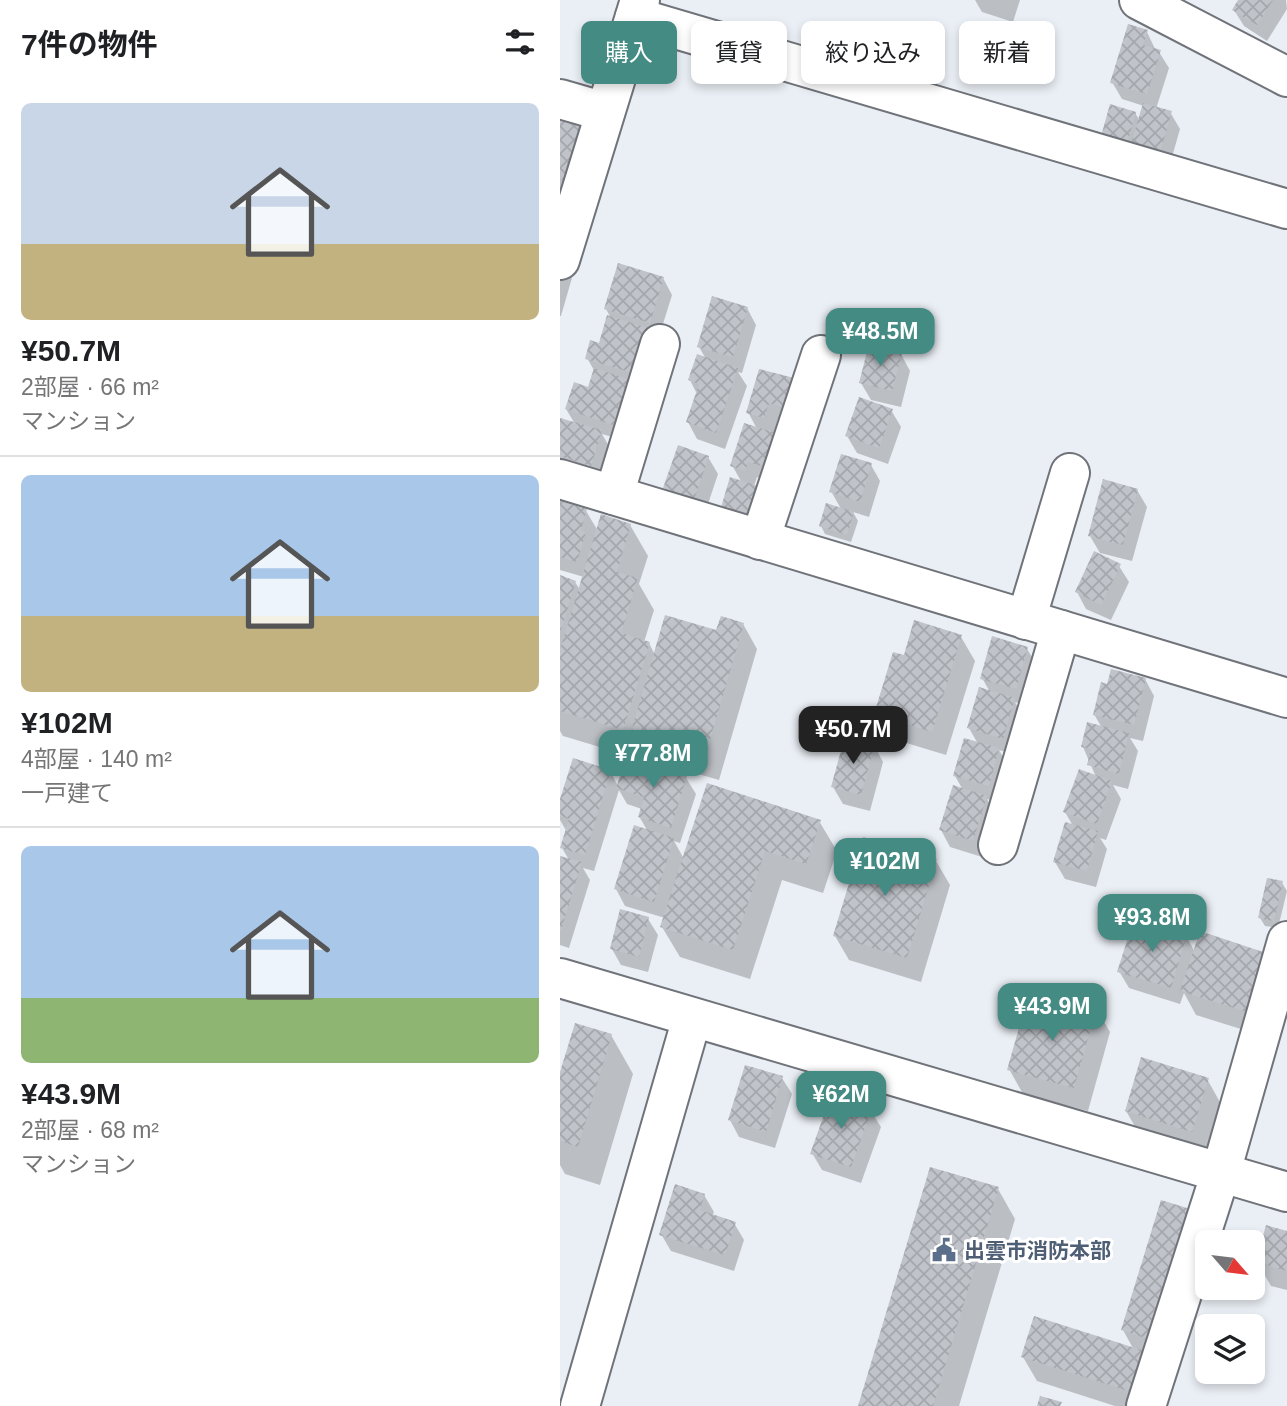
<!DOCTYPE html>
<html lang="ja">
<head>
<meta charset="utf-8">
<style>
	body { margin:0; font-family:Arial,"Noto Sans JP",sans-serif; background:#f2f2f2; color:#202124; height:100vh; display:flex; flex-direction:column; font-size:26px; white-space:nowrap }
	* { box-sizing:border-box; margin:0 }
	p { font-size:23px; color:#757577 }
	.icon { flex:none; width:38px; height:38px; fill:none; stroke:currentColor; stroke-width:2; stroke-linecap:round; stroke-linejoin:round }
	.map { position:relative; flex:1; overflow:hidden }
	.sheet { display:flex; flex-direction:column; background:#fff; width:560px }
	.sheet>* { flex:none }
	.hud { position:absolute; left:21px; top:21px; width:600px; height:63px; display:flex; gap:14px }
	.needle { width:46px; rotate:118deg }
	.controls { position:absolute; left:635px; top:1230px; display:grid; gap:14px }
	.controls a { display:grid; place-items:center; width:70px; height:70px; border-radius:10px; background:#fff; box-shadow:0 4px 10px #0003; font-size:35px }
	.price { position:absolute; translate:-50% -60px; padding:0 16px; border-radius:14px; background:#448b84; color:#fff; font-size:23px; line-height:46px; filter:drop-shadow(0 2px 4px #0008) }
	.price::after { content:''; position:absolute; left:50%; top:42px; width:21px; height:16px; margin-left:-10px; background:inherit; clip-path:polygon(0 0,100% 0,50% 100%) }
	.price.on { background:#222; color:#fff }
	ul { padding:0; list-style:none }
	li { display:grid; align-content:center; gap:14px; height:371px; padding:0 21px }
	li+li { border-top:2px solid #e0e0e0 }
	li span { display:grid; place-items:center; height:217px; border-radius:10px; color:#555 }
	li>.icon { margin-inline-start:auto }
	span .icon { width:126px; height:126px; fill:#fffc; stroke-width:1 }
	li b { font-size:30px }
	h2 { display:flex; justify-content:space-between; align-items:center; height:84px; padding:0 21px; font-size:30px }
	.pill { padding:0 24px; border-radius:10px; background:#fff; box-shadow:0 4px 10px #0003; font-size:24px; line-height:63px }
	.pill.on { background:#448b84; color:#fff }
	main { display:flex; flex:1; min-height:0 }
	.map>svg:first-child { display:block }
</style>
</head>
<body>
<main>
<section class="sheet">
<h2>7件の物件<svg class="icon" aria-label="filters" viewBox="0 0 24 24"><path d="M4 7h16M4 17h16"/><circle cx="9" cy="7" r="2"/><circle cx="15" cy="17" r="2"/></svg></h2>
<ul>
<li><span style="background:linear-gradient(#c9d6e8 65%,#c2b280 0)"><svg class="icon" aria-label="home" viewBox="0 0 24 24"><path d="M3 11l9-7 9 7M6 9v11h12V9"/></svg></span><div><b>¥50.7M</b><p>2部屋 · 66 m²</p><p>マンション</p></div></li>
<li><span style="background:linear-gradient(#a9c7e8 65%,#c2b280 0)"><svg class="icon" aria-label="home" viewBox="0 0 24 24"><path d="M3 11l9-7 9 7M6 9v11h12V9"/></svg></span><div><b>¥102M</b><p>4部屋 · 140 m²</p><p>一戸建て</p></div></li>
<li><span style="background:linear-gradient(#a9c7e8 70%,#8fb573 0)"><svg class="icon" aria-label="home" viewBox="0 0 24 24"><path d="M3 11l9-7 9 7M6 9v11h12V9"/></svg></span><div><b>¥43.9M</b><p>2部屋 · 68 m²</p><p>マンション</p></div></li>
</ul>
</section>
<div class="map">
<svg width="727" height="1406" viewBox="0 0 727 1406">
	<defs>
		<pattern id="building-cross-hatch" width="8" height="8" patternUnits="userSpaceOnUse" patternTransform="scale(1.75)"><rect width="8" height="8" fill="#c0c4ca"/><path d="M0 0l8 8M0 8l8-8" fill="none" stroke="#a4a7ac"/></pattern>
	</defs>
	<rect width="100%" height="100%" fill="#eaeff5"/>
	<g fill="#0003">
		<path d="M415,0H460L453,22L422,12Z"/>
		<path d="M680,0H726L727,9L707,41L684,26L674,10Z"/>
		<path d="M587,32L596,51L599,52L609,68L596,109L610,112L620,129L606,178L551,156L575,113L580,121L584,106L562,99L552,82Z"/>
		<path d="M0,122L15,197L0,192Z"/>
		<path d="M0,214L20,250L1,316H0Z"/>
		<path d="M103,278L112,295L98,340L62,440L42,434L50,448L40,481L0,469V419L15,424L6,409L29,389L35,372L27,358L40,345L51,318L46,309Z"/>
		<path d="M187,308L196,325L182,373L178,372L187,386L165,449L137,439L128,422L137,394L130,380L146,359L139,347Z"/>
		<path d="M341,354L350,371L341,407L311,400L301,383Z"/>
		<path d="M200,371L239,424L218,419L213,434L214,483L197,477L194,486L182,483L172,465L197,429L188,412Z"/>
		<path d="M331,410L341,427L328,464L297,453L287,436Z"/>
		<path d="M148,457L158,474L142,522L121,515L105,488Z"/>
		<path d="M311,465L320,481L309,517L293,512L298,521L291,542L265,534L261,526L281,509L271,491Z"/>
		<path d="M577,490L587,507L572,561L540,553L530,536Z"/>
		<path d="M0,506L26,511L38,531L70,525L88,556L79,584L94,610L84,642L89,643L95,655L183,624L197,649L159,780L86,759L82,752L80,759L3,736L0,731V577L15,582L20,590L24,577L0,570Z"/>
		<path d="M559,566L569,582L551,620L526,609L517,592Z"/>
		<path d="M401,637L415,661L386,755L330,738L316,713L345,657Z"/>
		<path d="M467,649L477,665L465,705L455,702L463,717L452,754L439,750L448,766L438,802L427,799L435,814L422,857L390,847L381,830L403,790L395,776L418,744L409,728L430,692L422,678Z"/>
		<path d="M585,679L594,696L583,741L570,738L578,751L568,789L553,785L561,799L546,840L540,838L547,849L536,887L505,879L495,862L513,826L505,812L536,777L523,747L542,728L534,714L549,686Z"/>
		<path d="M314,745L323,762L310,811L283,804L273,787Z"/>
		<path d="M50,771L58,786L126,778L136,794L120,843L114,841L124,859L259,821L277,851L263,893L222,880L190,979L120,957L102,927L105,918L65,906L56,889L88,832L79,816L82,809L67,804L59,790L34,871L23,868L30,880L9,948L0,945V857L9,860L2,848L7,832L0,820V805Z"/>
		<path d="M376,861L390,885L361,982L289,960L275,936Z"/>
		<path d="M722,883L727,891L718,928L705,926L700,918Z"/>
		<path d="M88,919L98,935L88,972L61,965L52,949Z"/>
		<path d="M626,936L635,952L705,954L700,1035L636,1015L624,993L620,1004L569,988L559,971Z"/>
		<path d="M536,1008L550,1032L528,1111L463,1094L449,1069Z"/>
		<path d="M51,1035L73,1074L40,1185L5,1174L0,1165V1078Z"/>
		<path d="M222,1078L232,1094L215,1148L179,1137L170,1120Z"/>
		<path d="M647,1079L661,1104L645,1155L580,1135L566,1111Z"/>
		<path d="M311,1111L321,1127L301,1183L262,1170L252,1153Z"/>
		<path d="M438,1189L455,1219L399,1406H300Z"/>
		<path d="M144,1195L154,1212L152,1216L174,1223L184,1240L174,1271L111,1251L101,1234Z"/>
		<path d="M602,1202L599,1406H555L477,1381L463,1357L574,1350L563,1330Z"/>
		<path d="M727,1233V1290L711,1286L697,1262Z"/>
	</g>
	<g fill="url(#building-cross-hatch)">
		<path d="M678,0H713L697,25L672,10Z"/>
		<path d="M568,24L588,30L583,45L601,50L587,94L550,83Z"/>
		<path d="M583,103L612,111L597,163L568,154Z"/>
		<path d="M550,104L576,112L566,147L540,140Z"/>
		<path d="M0,120L23,127L6,181L0,179Z"/>
		<path d="M58,263L104,277L90,323L44,309Z"/>
		<path d="M152,296L188,307L173,357L137,347Z"/>
		<path d="M47,315L94,330L80,375L25,359L30,340L39,343Z"/>
		<path d="M309,344L342,353L332,391L299,383Z"/>
		<path d="M137,354L178,368L156,433L126,422L139,384L128,380Z"/>
		<path d="M34,368L68,379L53,425L5,409L14,382L28,387Z"/>
		<path d="M199,369L238,379L230,409L209,403L204,418L186,413Z"/>
		<path d="M299,397L333,409L319,448L285,436Z"/>
		<path d="M0,418L42,430L31,466L0,456Z"/>
		<path d="M184,423L216,433L205,467L188,462L185,471L170,466Z"/>
		<path d="M118,445L149,456L132,506L109,499L112,491L103,488Z"/>
		<path d="M281,454L312,463L300,502L269,492Z"/>
		<path d="M170,477L205,488L194,524L159,514Z"/>
		<path d="M543,479L578,489L563,545L528,536Z"/>
		<path d="M0,501L27,509L21,530L26,532L17,562L0,557Z"/>
		<path d="M266,503L294,512L287,535L259,526Z"/>
		<path d="M41,514L71,524L57,572L78,578L61,633L90,642L63,730L0,711V650Z"/>
		<path d="M534,551L561,564L541,605L515,592Z"/>
		<path d="M0,575L16,581L1,630H0Z"/>
		<path d="M105,615L156,630L161,616L184,623L145,757L70,735Z"/>
		<path d="M354,620L402,635L372,732L314,714L333,652L344,655Z"/>
		<path d="M432,636L468,647L456,689L420,679Z"/>
		<path d="M551,669L586,678L574,725L533,715L541,682L547,684Z"/>
		<path d="M419,687L455,698L443,739L407,728Z"/>
		<path d="M527,722L569,733L559,774L527,765L531,749L521,747Z"/>
		<path d="M285,736L315,744L301,795L271,787Z"/>
		<path d="M404,738L439,748L429,786L393,776Z"/>
		<path d="M66,757L127,776L111,828L78,817L84,797L56,788Z"/>
		<path d="M13,758L51,770L25,855L0,848L9,819L0,816V799Z"/>
		<path d="M519,769L552,781L537,824L503,812Z"/>
		<path d="M147,783L261,820L246,864L205,851L173,950L100,927Z"/>
		<path d="M393,785L427,796L413,841L379,830Z"/>
		<path d="M505,822L538,831L527,871L493,862Z"/>
		<path d="M74,825L114,838L94,902L54,889Z"/>
		<path d="M303,837L377,859L347,958L273,936Z"/>
		<path d="M0,856L22,862L1,930H0Z"/>
		<path d="M707,878L723,881L714,921L698,918Z"/>
		<path d="M60,909L89,917L79,957L50,949Z"/>
		<path d="M574,919L627,935L611,988L557,972Z"/>
		<path d="M640,931L706,953L687,1012L620,991Z"/>
		<path d="M512,1000L537,1006L514,1088L447,1070L466,1003L508,1015Z"/>
		<path d="M15,1023L52,1034L18,1147L0,1141V1072Z"/>
		<path d="M581,1057L649,1078L632,1132L565,1111Z"/>
		<path d="M185,1065L223,1076L206,1132L168,1120Z"/>
		<path d="M271,1095L312,1109L291,1167L250,1154Z"/>
		<path d="M370,1167L439,1187L373,1406H298Z"/>
		<path d="M115,1184L145,1194L140,1210L176,1222L165,1255L99,1235Z"/>
		<path d="M601,1200L640,1212L600,1343L561,1330Z"/>
		<path d="M706,1225L727,1231V1271L696,1262Z"/>
		<path d="M474,1316L594,1354L581,1395L461,1357Z"/>
		<path d="M480,1396L502,1402L500,1406H477Z"/>
	</g>
	<g fill="none" stroke-linecap="round" stroke-linejoin="round">
		<g stroke="#70747a" stroke-width="42">
			<g id="minor">
				<path d="M579,0L727,77"/>
				<path d="M75,17L727,209"/>
				<path d="M0,99L45,112"/>
				<path d="M0,260L80,0"/>
				<path d="M0,479L727,698"/>
				<path d="M54,495L100,344"/>
				<path d="M200,540L261,355"/>
				<path d="M466,620L510,473"/>
				<path d="M438,845L501,630"/>
				<path d="M0,978L727,1192"/>
				<path d="M20,1406L132,1018"/>
				<path d="M586,1406L661,1172L727,941"/>
			</g>
		</g>
		<use href="#minor" stroke="#fff" stroke-width="38"/>
	</g>
	<defs>
		<g id="civic-bare" transform="scale(1.89)"><path d="M-.6-6.5H3V-4.5H.6V-3L4-1V1h2V6H-6V1h2V-1L-.6-3ZM-1.2 2.5V6h2.4V2.5Z" fill="#5c6f8a" stroke="#fff" stroke-width="2.5" paint-order="stroke"/></g>
	</defs>
	<g fill-rule="evenodd">
		<use href="#civic-bare" x="384" y="1250"/>
	</g>
	<g text-anchor="middle" dominant-baseline="central" stroke-width="6" stroke-linejoin="round" paint-order="stroke">
		<g font-size="21" font-weight="bold" fill="#4e5e75" stroke="#fff" text-anchor="start">
			<text x="404" y="1250">出雲市消防本部</text>
		</g>
	</g>
</svg>
<div class="controls">
<a><svg class="needle" viewBox="-14 -14 28 28"><path d="M0-13l5 13h-10z" fill="#e53935"/><path d="M0 13l5-13h-10z" fill="#757577"/></svg></a>
<a><svg class="icon" aria-label="layers" viewBox="0 0 24 24"><path d="M12 4l9 5-9 5-9-5zM3 14l9 5 9-5"/></svg></a>
</div>
<b class="price" style="left:320px;top:368px">¥48.5M</b>
<b class="price on" style="left:293px;top:766px">¥50.7M</b>
<b class="price" style="left:93px;top:790px">¥77.8M</b>
<b class="price" style="left:325px;top:898px">¥102M</b>
<b class="price" style="left:592px;top:954px">¥93.8M</b>
<b class="price" style="left:492px;top:1043px">¥43.9M</b>
<b class="price" style="left:281px;top:1131px">¥62M</b>
<div class="hud">
<a class="pill on">購入</a>
<a class="pill">賃貸</a>
<a class="pill">絞り込み</a>
<a class="pill">新着</a>
</div>
</div>
</main>
</body>
</html>
